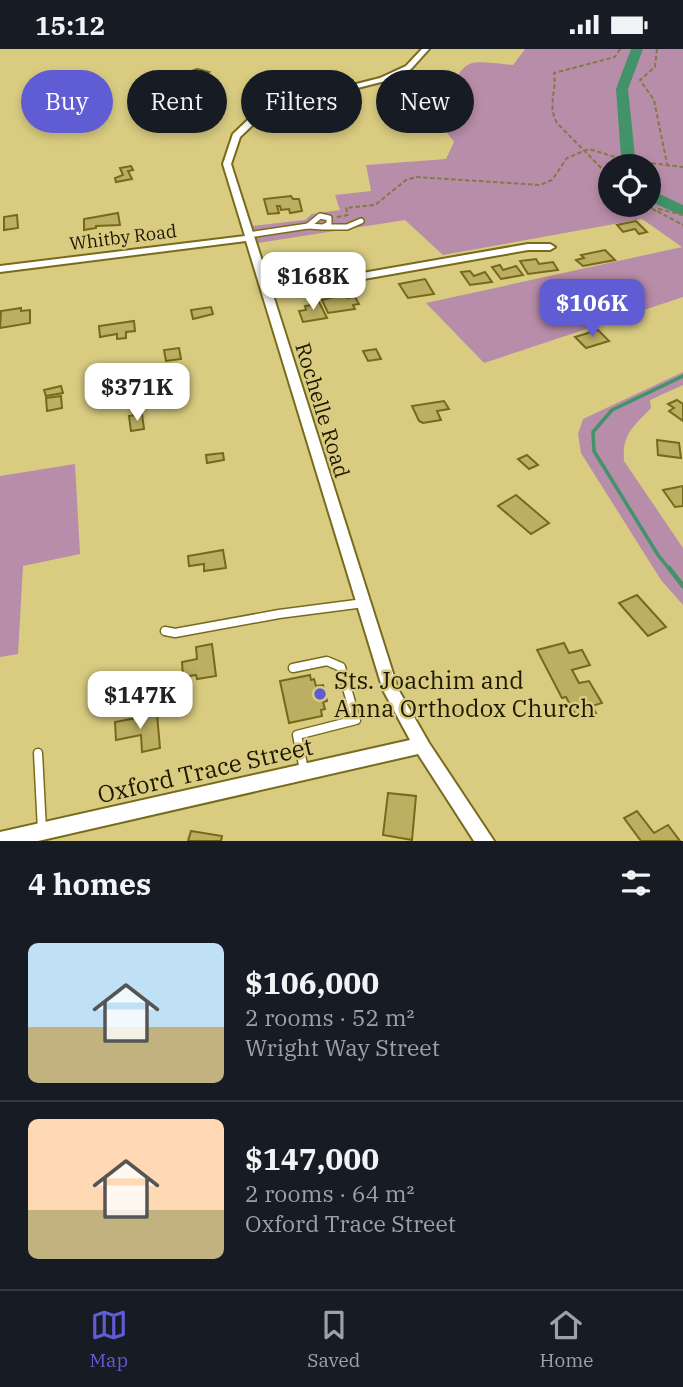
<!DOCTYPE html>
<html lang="en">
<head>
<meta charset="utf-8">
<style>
	body { margin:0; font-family:"IBM Plex Serif",serif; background:#20242c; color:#f1f3f6; height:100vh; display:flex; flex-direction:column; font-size:26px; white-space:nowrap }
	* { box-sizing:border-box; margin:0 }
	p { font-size:23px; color:#9ea1a6 }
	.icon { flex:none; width:38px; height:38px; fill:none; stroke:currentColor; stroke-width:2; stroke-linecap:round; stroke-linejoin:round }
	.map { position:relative; height:792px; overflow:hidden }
	.side { display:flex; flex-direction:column; background:#171b24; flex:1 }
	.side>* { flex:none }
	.guide { position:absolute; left:21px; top:21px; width:642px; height:63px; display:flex; gap:14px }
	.controls { position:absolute; left:598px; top:105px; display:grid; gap:14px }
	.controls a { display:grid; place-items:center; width:63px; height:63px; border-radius:50%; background:#171b24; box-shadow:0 4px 10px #0003; font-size:35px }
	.price { position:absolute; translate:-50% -60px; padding:0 16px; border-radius:14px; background:#fff; color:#222; font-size:23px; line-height:46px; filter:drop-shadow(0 2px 4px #0008) }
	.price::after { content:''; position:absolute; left:50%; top:42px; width:21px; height:16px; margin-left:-10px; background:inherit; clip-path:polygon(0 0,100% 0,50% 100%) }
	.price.selected { background:#5f5cd4; color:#fff }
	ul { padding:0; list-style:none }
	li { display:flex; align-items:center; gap:21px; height:175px; padding:0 28px }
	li+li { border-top:2px solid #363941 }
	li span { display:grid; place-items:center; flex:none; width:196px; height:140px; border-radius:10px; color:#555 }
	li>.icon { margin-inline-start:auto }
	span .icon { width:84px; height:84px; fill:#fffc; stroke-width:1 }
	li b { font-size:30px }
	h2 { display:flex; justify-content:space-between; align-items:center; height:84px; padding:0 28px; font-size:30px }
	.pill { padding:0 24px; border-radius:32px; background:#171b24; box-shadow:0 4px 10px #0003; font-size:24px; line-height:63px }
	.pill.selected { background:#5f5cd4; color:#fff }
	.status { display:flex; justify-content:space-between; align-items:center; height:49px; padding:0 35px; background:#171b24; direction:ltr }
	.status svg { height:19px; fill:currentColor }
	.tab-bar { display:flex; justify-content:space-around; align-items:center; height:98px; border-top:2px solid #363941; background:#171b24; font-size:19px; color:#9ea1a6 }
	.tab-bar a { display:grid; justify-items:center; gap:4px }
	.tab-bar .selected { color:#5f5cd4 }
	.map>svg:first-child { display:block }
</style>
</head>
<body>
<div class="status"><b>15:12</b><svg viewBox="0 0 49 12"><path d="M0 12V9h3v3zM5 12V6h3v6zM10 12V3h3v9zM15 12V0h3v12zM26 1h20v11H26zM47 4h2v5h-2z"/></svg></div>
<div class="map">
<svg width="683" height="792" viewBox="0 0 683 792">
	<rect width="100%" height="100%" fill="#d9cc81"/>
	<g fill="#b88da9" fill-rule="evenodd">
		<path d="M525,0H683V248L484,314L426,254L682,198L642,170L443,206L405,171L258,194L252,177L305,171L312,165L340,161L335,146L371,142L366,116L446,110L454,93L443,78L433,77L421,53H448C463,6 467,12 513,16ZM611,117H649V156H611Z"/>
		<path d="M683,323V336L650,351L651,359C633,378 622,385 624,412L683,499V556L661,531L581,404L578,385L583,370Z"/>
		<path d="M75,415L80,505L23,517L18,605L0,608V427Z"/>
	</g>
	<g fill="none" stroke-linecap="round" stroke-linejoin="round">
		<path stroke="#42926a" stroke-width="3.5" d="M670,521L658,506L594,402L593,383L612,361L683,327"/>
		<path stroke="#42926a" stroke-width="4.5" d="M669,519L683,537"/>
		<g fill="#42926a" fill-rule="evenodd">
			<path d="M631,0H643L628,40L635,108L641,117H627L621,108L616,40Z"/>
			<path d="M649,140L683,156V167L649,152Z"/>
		</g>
	</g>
	<g fill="#bcaf62" stroke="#76691a" stroke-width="2">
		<path d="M197,20L209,23L195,31L184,29L188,27L183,25Z"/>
		<path d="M411,37L426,41L420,48L396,44L398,41L407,42Z"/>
		<path d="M131,117L133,121L128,122L132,130L116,133L115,129L123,126L120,119Z"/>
		<path d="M291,147L293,150H299L302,162L290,164L289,160L281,161L280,157H277L279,164L268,165L264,150Z"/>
		<path d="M118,164L120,176L96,177V179L84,181V170Z"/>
		<path d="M17,166L18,179L4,181V168Z"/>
		<path d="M636,172L647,183L639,185L635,180L623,183L617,176Z"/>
		<path d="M605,201L615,211L583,217L576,211L584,209L581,206Z"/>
		<path d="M536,210L539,215L553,213L558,221L528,225L520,212Z"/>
		<path d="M500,216L503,221L516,217L523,226L501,230L492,218Z"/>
		<path d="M470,222L474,227L485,223L492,233L470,236L461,223Z"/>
		<path d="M425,230L434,245L408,249L399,235Z"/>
		<path d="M345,245L347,249L355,248L359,255L353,256L355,260L328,264L322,251Z"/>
		<path d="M318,251L327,269L303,273L299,262L306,261L305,257L312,256L310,252Z"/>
		<path d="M211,258L213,265L193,270L191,261Z"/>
		<path d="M21,259V262L30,261V274L0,279L1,262Z"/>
		<path d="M134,272L135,282L126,283V289L117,290V285L100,288L99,277Z"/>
		<path d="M598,281L609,292L586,299L575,288Z"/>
		<path d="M179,299L181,310L166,312L164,301Z"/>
		<path d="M376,300L381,310L368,312L363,302Z"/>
		<path d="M61,337L63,344L46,347L44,341Z"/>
		<path d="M61,347L62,359L47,362L46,349Z"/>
		<path d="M677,351L683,355V372L669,362L674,359L668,355Z"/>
		<path d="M444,352L449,360L437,362L441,371L423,374L419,372L412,357Z"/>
		<path d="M142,365L144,380L131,382L129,367Z"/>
		<path d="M657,391L679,394L681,409L658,406Z"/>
		<path d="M223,404L224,411L207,414L206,406Z"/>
		<path d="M527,406L538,416L529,420L518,410Z"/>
		<path d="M683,437V457L675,458L663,441Z"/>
		<path d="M516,446L549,474L531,485L498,457Z"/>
		<path d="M223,501L226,519L204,522V515L189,517L188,507Z"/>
		<path d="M637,546L666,578L648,587L619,554Z"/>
		<path d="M564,594L569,604L582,601L590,616L572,621L579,634L589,632L602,654L592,657L596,664L577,669L566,648L562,649L537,601Z"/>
		<path d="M212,595L216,627L197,630L196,626L183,628L182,613L197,610L196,598Z"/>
		<path d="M310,626L311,631L314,630L316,637L323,636L327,652L323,653L325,660L321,661L322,667L289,674L280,632Z"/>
		<path d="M157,665L160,699L142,703L141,686L116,691L115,673Z"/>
		<path d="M388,744L416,747L412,791L383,786Z"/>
		<path d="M637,762L654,784L668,776L680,792H641L624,769Z"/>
		<path d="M191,782L222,787L221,792H188Z"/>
	</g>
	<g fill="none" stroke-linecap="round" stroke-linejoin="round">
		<g stroke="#786b1c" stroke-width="8">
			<g id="service-far1">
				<path d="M320,167L329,169V175L323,178L308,177Z"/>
				<path d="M325,178H347L361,172"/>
				<path d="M248,186L308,177"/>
			</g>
		</g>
		<g stroke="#786b1c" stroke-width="11">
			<g id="service">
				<path d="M165,582L175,584L279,565L364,554"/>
				<path d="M293,619L327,612L341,618L356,671L297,686L304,721"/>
				<path d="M38,704L42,781"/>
			</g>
		</g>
		<g stroke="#786b1c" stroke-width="4">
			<path id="minor" d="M422,0H429L411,20L385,32L287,57L259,70L240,88L231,115L271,240L528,195H550L555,198L550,201H528L273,246L398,640L429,694L494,792H474L418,705L38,792H0V783L410,691L383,641L246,192L0,223V217L245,187L223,115L233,85L253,66L281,54L380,29L406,17Z"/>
		</g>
		<g stroke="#847a46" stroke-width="2" stroke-dasharray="4.5 2.5" stroke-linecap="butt">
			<path d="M657,0L655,18L640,31L654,51L667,115"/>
			<path d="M611,129L557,74C547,56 557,43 554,24L615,8L620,0"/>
			<path d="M646,156L656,162"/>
			<path d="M683,166L659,160L657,162L683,176"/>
			<path d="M337,168L348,166L346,159L375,156L406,131L416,128L540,136L552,131L567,109L589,100L625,111L683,118"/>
		</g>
		<use href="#service-far1" stroke="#fff" stroke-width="5"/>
		<use href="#service" stroke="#fff" stroke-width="8"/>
		<use href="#minor" fill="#fff" fill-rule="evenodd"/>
	</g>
	<circle fill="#5f5cd4" stroke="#d9cc81" stroke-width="2.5" cx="320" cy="645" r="7"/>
	<g text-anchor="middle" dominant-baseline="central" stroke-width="5" stroke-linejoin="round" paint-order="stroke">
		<g font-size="18" fill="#1e1800" stroke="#d9cc81">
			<text transform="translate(123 188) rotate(-7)">Whitby Road</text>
		</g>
		<g font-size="21" fill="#1e1800" stroke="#d9cc81">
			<text transform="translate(323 361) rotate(73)">Rochelle Road</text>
		</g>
		<g font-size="24" fill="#1e1800" stroke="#d9cc81" text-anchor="start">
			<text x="334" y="631">Sts. Joachim and<tspan x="334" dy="28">Anna Orthodox Church</tspan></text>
		</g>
		<g font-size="24" fill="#1e1800" stroke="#d9cc81">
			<text transform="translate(205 721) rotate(-13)">Oxford Trace Street</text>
		</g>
	</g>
</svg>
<div class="controls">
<a><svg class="icon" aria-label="locate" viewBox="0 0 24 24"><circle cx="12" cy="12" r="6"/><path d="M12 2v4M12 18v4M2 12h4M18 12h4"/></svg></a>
</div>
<b class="price" style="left:313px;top:263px">$168K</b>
<b class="price selected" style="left:592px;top:290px">$106K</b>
<b class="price" style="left:137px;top:374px">$371K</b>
<b class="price" style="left:140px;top:682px">$147K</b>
<div class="guide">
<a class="pill selected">Buy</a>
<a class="pill">Rent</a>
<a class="pill">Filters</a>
<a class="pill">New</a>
</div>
</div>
<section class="side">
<h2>4 homes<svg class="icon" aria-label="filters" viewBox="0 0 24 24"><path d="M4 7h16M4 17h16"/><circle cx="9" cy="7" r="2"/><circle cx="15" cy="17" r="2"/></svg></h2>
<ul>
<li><span style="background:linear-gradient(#bfe0f5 60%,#c2b280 0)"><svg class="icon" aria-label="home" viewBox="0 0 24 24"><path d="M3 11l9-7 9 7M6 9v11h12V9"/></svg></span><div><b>$106,000</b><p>2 rooms · 52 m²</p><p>Wright Way Street</p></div></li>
<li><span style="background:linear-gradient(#ffd9b3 65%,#c2b280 0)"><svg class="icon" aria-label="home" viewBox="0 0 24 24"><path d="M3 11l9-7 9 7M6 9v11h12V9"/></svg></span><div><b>$147,000</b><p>2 rooms · 64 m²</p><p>Oxford Trace Street</p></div></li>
</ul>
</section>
<nav class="tab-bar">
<a class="selected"><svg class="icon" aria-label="map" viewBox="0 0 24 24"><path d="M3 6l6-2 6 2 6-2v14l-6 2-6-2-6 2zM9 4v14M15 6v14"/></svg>Map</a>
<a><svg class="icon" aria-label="saved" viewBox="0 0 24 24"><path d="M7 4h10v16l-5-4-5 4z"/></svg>Saved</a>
<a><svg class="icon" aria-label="home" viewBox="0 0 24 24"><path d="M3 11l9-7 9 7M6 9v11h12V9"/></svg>Home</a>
</nav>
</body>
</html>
